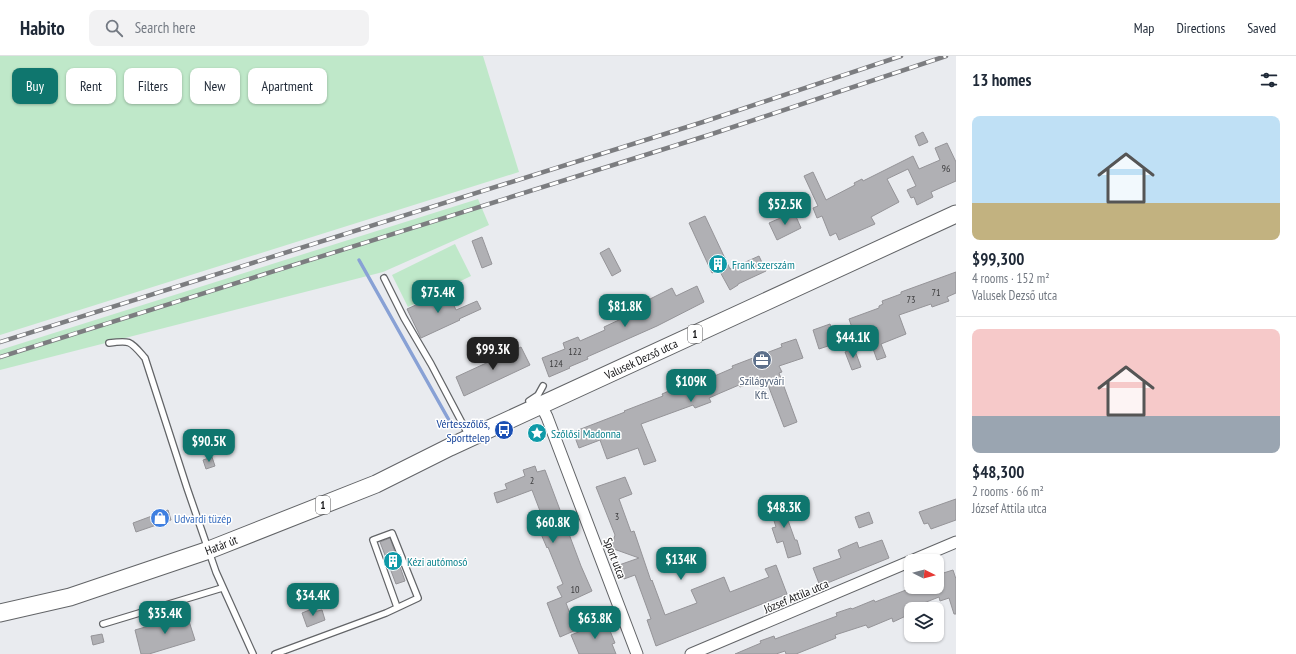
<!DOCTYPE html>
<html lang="en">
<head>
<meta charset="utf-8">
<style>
	body { margin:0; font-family:"PT Sans Narrow",sans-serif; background:#f2f2f3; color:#1f2937; height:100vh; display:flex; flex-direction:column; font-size:15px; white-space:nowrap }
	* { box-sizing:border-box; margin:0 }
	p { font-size:13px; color:#747a83 }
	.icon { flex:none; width:22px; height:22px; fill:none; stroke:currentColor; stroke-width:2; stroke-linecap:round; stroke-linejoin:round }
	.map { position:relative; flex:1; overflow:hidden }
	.drawer { display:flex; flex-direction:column; background:#fff; width:340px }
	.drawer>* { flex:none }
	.top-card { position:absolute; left:12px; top:12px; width:380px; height:36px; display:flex; gap:8px }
	.needle { width:26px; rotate:96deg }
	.fabs { position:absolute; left:904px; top:498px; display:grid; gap:8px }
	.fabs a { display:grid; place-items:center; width:40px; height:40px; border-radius:8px; background:#fff; box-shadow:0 1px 3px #0004; font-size:20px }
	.price { position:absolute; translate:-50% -34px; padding:0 9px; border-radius:8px; background:#0f766e; color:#fff; font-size:13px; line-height:26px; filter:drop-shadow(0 1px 2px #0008) }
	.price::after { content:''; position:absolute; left:50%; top:24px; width:12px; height:9px; margin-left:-6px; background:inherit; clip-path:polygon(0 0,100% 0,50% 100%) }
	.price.current { background:#222; color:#fff }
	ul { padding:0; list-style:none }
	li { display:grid; align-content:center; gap:8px; height:212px; padding:0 16px }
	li+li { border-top:1px solid #e0e1e3 }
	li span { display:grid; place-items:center; height:124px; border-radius:8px; color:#555 }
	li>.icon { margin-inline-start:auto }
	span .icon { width:72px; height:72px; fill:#fffc; stroke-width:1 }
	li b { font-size:17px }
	h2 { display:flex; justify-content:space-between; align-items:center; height:48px; padding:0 16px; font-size:17px }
	.chip { padding:0 14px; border-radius:8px; background:#fff; box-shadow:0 1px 3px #0004; font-size:14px; line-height:36px }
	.chip.current { background:#0f766e; color:#fff }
	header { display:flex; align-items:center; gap:24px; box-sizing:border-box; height:56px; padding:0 20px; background:#fff; border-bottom:1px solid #e0e1e3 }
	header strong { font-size:19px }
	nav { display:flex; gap:22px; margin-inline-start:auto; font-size:14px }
	.search { width:280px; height:36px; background:#f2f2f3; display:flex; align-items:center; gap:10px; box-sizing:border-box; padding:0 14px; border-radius:8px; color:#747a83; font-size:15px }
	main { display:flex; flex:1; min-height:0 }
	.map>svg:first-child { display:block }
</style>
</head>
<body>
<header>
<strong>Habito</strong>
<div class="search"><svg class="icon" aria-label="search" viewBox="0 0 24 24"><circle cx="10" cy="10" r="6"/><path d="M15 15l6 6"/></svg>Search here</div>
<nav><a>Map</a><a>Directions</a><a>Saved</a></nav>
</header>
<main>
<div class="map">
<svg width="956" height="598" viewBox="0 0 956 598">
	<rect width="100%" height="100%" fill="#e9ebef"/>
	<g fill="#bfe8c9">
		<path d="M0,0H483L519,116L0,279Z"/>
		<path d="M478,143L489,169L383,216L0,314V294Z"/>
		<path d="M455,188L471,220L408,251L392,219Z"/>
	</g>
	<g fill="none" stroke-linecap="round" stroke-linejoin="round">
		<path stroke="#88a1d5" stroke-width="3.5" d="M359,204L450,366"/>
	</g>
	<g fill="#b0b0b4" stroke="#959498">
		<path d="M923,76L928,86L919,90L915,80Z"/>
		<path d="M947,87L956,106V125L931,136L933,141L917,149L914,141L911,142L907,134L916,130L908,113L887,123L899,146L871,161L875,168L839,184L836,177L830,180L822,160L817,162L813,152L818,150L804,120L813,116L826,144L855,129L854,127L862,123L863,125L913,100L919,113L940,104L935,92Z"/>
		<path d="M794,156L801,172L777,184L769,167Z"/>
		<path d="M705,160L730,213L759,200L766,215L738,228V229L730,234L719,214L712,217L689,167Z"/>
		<path d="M482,181L492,208L482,212L472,185Z"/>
		<path d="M609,192L621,215L612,220L600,197Z"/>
		<path d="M956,216V237L947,241L949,245L932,251L931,248L899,259L906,278L881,288L886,301L877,304L871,287L859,292L849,263L879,252V250L883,248L882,245L901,238V236Z"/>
		<path d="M697,230L704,246L657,270L587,301L588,303L569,311L570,312L549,321L542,302L565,293L563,287L578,281L580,285L605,274L604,271L636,256L631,245L644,240L646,245L672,232L676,240Z"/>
		<path d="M447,235L456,254L477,245L481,253L459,263L460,264L421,282L407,253Z"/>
		<path d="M830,268L837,287L819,293L813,274Z"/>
		<path d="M796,283L803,302L779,310L782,316L779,317L797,366L784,371L765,321L740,331L739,329L718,338L709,342L711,346L695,352L693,349L641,368L656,405L644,409L638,392L607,403L600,384L579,392L573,376L625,356L624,355L663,340L662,338L685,328L701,322L703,325L733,312L732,310L782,291L781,288Z"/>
		<path d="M521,291L530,309L464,340L456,321Z"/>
		<path d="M854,292L861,311L852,314L845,296Z"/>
		<path d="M212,401L215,410L206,413L203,404Z"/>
		<path d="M535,410L537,416L545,414L581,510L592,535L566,547L576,574L560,581L547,547L562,541L557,531L563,528L548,491L547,492L538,471L545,468L532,434L497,447L494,437L507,433L505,428L525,420L523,414Z"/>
		<path d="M625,421L632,438L619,443L631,476L634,475L651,525L652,524L665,559L697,547L691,534L724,521L730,536L769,521L765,513L776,509L787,538L656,590L647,564L651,563L635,519L624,523L619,509L639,502L611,492L615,479L596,431Z"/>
		<path d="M780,442L795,484H797L801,498L788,502L783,485L777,487L772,472L776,471L768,446Z"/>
		<path d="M956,443V464L931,473L928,467L924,468L919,456Z"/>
		<path d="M168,454L171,464L136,476L133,467Z"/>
		<path d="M869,456L873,467L859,472L855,461Z"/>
		<path d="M390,482L405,525L396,528L380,486Z"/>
		<path d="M882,484L889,502L820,530L813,512L841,502L838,494L857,486L859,492Z"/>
		<path d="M953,514L956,523V558H954L949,542L940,545L939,541L906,554L908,559L893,566L892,562L868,572L866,569L835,579L836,582L796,598H786L785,595L776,598H735L761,587L760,585L774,580L775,583L837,560L836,557L851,552L852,553L874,544L875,546L906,534L905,531H937V519Z"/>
		<path d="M312,553L313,556L322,554L325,564L307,571L302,557Z"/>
		<path d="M187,559L195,584L149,598H141L135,574Z"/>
		<path d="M606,565L615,587L612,588L616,598H579L571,579Z"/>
		<path d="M102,578L104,586L93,589L91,580Z"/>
	</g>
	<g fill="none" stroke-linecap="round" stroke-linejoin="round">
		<g stroke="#626467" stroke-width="8">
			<g id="service">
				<path d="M384,222L404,262L431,308L469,380"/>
				<path d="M109,287C131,284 130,285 145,302L187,432L216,516L253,598"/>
				<path d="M529,345L538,339L543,330"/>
				<path d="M103,568L222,532"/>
				<path d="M275,598L386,557L418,542L392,477L373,484L397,551"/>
			</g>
		</g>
		<g stroke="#626467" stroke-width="13">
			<g id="minor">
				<path d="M541,349L547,361L637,598"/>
				<path d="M911,505L956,486"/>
				<path d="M691,598L911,505"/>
			</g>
		</g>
		<g stroke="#626467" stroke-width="19">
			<path id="primary" d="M0,557L70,541L209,494L376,428L450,391L956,158"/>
		</g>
		<use href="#service" stroke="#fff" stroke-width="5.5"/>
		<use href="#minor" stroke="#fff" stroke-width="11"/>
		<use href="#primary" stroke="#fff" stroke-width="17"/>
		<g stroke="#7c7d80" stroke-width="4.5">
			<g id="rail">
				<path d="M0,286L703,66L901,0"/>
				<path d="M0,301L709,79L946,0"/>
			</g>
		</g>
		<use href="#rail" stroke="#fff" stroke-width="3" stroke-dasharray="9" stroke-linecap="butt"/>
	</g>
	<defs>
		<g id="building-disc" transform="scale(1)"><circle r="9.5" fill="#0f9aa8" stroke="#fff"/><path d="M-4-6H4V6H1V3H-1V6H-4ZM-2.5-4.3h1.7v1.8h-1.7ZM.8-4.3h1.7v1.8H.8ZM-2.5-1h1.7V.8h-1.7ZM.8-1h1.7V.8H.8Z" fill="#fff"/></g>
		<g id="office-disc" transform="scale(1)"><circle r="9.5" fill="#5c6f8a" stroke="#fff"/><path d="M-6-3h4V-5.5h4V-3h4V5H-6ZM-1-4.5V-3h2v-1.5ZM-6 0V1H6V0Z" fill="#fff"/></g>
		<g id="bus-disc" transform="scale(1)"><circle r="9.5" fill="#1a4fb4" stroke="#fff"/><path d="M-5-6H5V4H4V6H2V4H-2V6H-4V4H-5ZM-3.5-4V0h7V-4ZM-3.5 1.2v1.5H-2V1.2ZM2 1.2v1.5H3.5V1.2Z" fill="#fff"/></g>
		<g id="sight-disc" transform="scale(1)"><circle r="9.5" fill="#0f9aa8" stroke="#fff"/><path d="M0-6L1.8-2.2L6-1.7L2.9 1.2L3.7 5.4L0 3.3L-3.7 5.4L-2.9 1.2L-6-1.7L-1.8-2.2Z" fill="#fff"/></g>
		<g id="shop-disc" transform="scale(1)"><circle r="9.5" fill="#3f7fe0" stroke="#fff"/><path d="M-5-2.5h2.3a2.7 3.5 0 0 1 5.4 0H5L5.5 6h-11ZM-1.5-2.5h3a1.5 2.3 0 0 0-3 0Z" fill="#fff"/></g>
	</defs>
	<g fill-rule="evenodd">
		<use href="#building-disc" x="718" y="208"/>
		<use href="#office-disc" x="762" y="304"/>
		<use href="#bus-disc" x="504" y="374"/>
		<use href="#sight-disc" x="537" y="377"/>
		<use href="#shop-disc" x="160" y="462"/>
		<use href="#building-disc" x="393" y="505"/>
	</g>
	<g text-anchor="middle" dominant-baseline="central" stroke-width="3" stroke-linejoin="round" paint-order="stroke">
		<g font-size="10" fill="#3c3c3e">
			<text x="946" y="112">96</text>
			<text x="936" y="236">71</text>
			<text x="911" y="243">73</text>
			<text x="575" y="295">122</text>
			<text x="556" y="307">124</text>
			<text x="532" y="424">2</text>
			<text x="617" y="460">3</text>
			<text x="575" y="533">10</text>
		</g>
		<g fill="#fff" stroke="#5b5b5d" stroke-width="1">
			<rect x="688" y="269" width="14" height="18" rx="3"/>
			<rect x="316" y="440" width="14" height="18" rx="3"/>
		</g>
		<g font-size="11" font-weight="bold" fill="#151517">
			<text x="695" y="278">1</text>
			<text x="323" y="449">1</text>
		</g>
		<g font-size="12" fill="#0d838f" stroke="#fff" text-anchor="start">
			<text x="732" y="208">Frank szerszám</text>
			<text x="551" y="377">Szőlősi Madonna</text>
			<text x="407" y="505">Kézi autómosó</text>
		</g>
		<g font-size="12" fill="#151517" stroke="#fff">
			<text transform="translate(641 303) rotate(-25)">Valusek Dezső utca</text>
			<text transform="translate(221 489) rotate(-21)">Határ út</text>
			<text transform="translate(615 502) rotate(69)">Sport utca</text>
			<text transform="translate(796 540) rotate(-23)">József Attila utca</text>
		</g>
		<g font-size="12" fill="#4e5e75" stroke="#fff">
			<text x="762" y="324">Szilágyvári<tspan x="762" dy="14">Kft.</tspan></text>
		</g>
		<g font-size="12" fill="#164399" stroke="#fff" text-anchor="end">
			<text x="490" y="367">Vértesszőlős,<tspan x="490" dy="14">Sporttelep</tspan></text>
		</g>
		<g font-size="12" fill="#366cbe" stroke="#fff" text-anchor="start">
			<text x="174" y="462">Udvardi tüzép</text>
		</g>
	</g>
</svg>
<div class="fabs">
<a><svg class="needle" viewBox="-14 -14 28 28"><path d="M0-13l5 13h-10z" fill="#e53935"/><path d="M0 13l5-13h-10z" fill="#747a83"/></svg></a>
<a><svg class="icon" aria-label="layers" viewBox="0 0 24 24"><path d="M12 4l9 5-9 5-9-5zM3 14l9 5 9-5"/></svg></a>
</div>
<b class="price" style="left:785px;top:170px">$52.5K</b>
<b class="price" style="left:438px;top:258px">$75.4K</b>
<b class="price" style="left:625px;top:272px">$81.8K</b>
<b class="price" style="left:853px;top:303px">$44.1K</b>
<b class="price current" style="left:493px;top:315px">$99.3K</b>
<b class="price" style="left:691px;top:347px">$109K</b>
<b class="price" style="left:209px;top:407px">$90.5K</b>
<b class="price" style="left:784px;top:473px">$48.3K</b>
<b class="price" style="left:553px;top:488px">$60.8K</b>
<b class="price" style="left:681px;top:525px">$134K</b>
<b class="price" style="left:313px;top:561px">$34.4K</b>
<b class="price" style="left:165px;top:579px">$35.4K</b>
<b class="price" style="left:595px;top:584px">$63.8K</b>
<div class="top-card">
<a class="chip current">Buy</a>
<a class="chip">Rent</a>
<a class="chip">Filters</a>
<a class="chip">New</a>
<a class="chip">Apartment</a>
</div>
</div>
<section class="drawer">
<h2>13 homes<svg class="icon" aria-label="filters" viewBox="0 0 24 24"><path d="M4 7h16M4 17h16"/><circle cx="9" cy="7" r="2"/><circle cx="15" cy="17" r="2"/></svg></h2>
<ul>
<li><span style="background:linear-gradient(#bfe0f5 70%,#c2b280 0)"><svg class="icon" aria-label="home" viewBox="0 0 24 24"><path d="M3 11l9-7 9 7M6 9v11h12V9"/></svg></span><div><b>$99,300</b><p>4 rooms · 152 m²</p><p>Valusek Dezső utca</p></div></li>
<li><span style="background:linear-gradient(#f6c9c9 70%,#9aa5b1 0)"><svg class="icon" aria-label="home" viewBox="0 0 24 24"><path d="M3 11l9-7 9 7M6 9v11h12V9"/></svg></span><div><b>$48,300</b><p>2 rooms · 66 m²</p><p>József Attila utca</p></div></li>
</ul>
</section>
</main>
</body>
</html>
